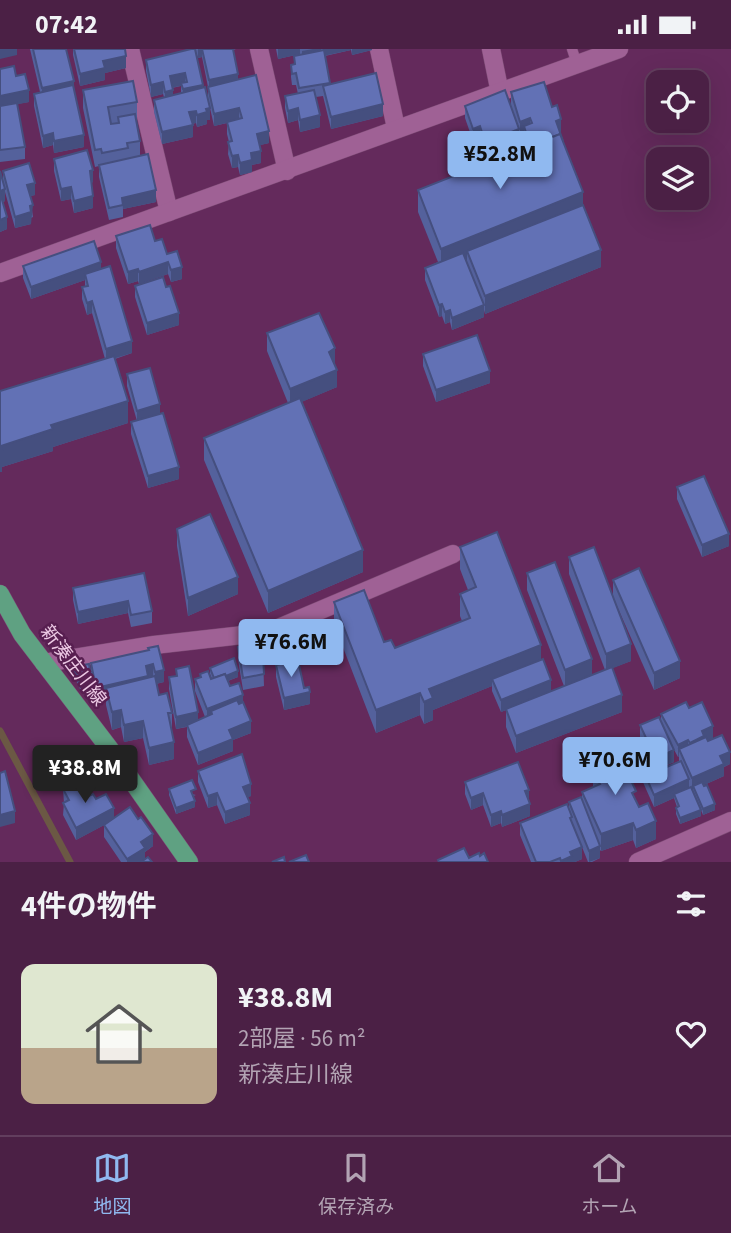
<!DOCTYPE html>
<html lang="ja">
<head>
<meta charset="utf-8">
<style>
	body { margin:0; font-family:"Source Sans 3","Noto Sans JP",sans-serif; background:#552d50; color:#f1f3f6; height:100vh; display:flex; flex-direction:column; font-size:26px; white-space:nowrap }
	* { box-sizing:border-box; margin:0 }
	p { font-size:23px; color:#b2a3b3 }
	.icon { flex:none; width:38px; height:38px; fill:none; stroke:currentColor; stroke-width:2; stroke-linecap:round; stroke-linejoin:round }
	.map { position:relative; height:813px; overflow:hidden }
	.details { display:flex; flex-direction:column; background:#4b2045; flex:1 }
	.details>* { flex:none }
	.buttons { position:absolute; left:646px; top:21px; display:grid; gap:14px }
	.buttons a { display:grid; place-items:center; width:63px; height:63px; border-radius:14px; background:#4b2045; box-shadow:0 7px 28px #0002,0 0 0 2px #623e5e; font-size:35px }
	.price { position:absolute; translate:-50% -60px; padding:0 16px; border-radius:7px; background:#90b9f0; color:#111; font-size:23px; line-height:46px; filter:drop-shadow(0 2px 4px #0008) }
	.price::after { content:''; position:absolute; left:50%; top:42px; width:21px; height:16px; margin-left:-10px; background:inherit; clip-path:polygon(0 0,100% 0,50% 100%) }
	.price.current { background:#222; color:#fff }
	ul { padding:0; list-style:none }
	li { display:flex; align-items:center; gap:21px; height:175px; padding:0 21px }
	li+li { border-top:2px solid #623e5e }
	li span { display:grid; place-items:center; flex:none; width:196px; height:140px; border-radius:14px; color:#555 }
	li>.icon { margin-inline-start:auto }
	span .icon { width:84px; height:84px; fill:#fffc; stroke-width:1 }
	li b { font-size:30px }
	h2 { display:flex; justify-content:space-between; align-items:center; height:84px; padding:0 21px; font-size:30px }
	.status { display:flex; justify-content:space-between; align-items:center; height:49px; padding:0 35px; background:#4b2045; direction:ltr }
	.status svg { height:19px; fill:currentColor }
	.dock { display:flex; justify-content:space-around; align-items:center; height:98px; border-top:2px solid #623e5e; background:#4b2045; font-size:19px; color:#b2a3b3 }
	.dock a { display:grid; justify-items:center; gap:4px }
	.dock .current { color:#90b9f0 }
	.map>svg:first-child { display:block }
</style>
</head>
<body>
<div class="status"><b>07:42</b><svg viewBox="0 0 49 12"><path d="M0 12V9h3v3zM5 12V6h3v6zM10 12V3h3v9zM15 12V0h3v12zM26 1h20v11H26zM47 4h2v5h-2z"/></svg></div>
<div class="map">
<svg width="731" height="813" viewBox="0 0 731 813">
	<rect width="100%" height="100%" fill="#642a5c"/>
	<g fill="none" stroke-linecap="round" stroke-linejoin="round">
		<path stroke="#6b5844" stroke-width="7" d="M0,682L70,813"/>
		<g stroke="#7c4a74" stroke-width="11">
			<path id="lane" d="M572,0L577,15"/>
		</g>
		<g stroke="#7c4a74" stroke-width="19">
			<g id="street">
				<path d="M130,0L169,163"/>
				<path d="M259,0L287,122"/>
				<path d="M379,0L396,79"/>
				<path d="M491,0L500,44"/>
				<path d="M0,224C207,150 413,75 619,0"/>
				<path d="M44,614L154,596L269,583L453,505"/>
			</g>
		</g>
		<g stroke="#7c4a74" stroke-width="19">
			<path id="secondary" d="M638,813L731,772"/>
		</g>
		<g stroke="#7c4a74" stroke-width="19">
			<path id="primary" d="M0,545L22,585L109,699L189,813"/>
		</g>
		<use href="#lane" stroke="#9f6195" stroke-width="10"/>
		<use href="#street" stroke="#9f6195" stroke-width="18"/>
		<use href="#secondary" stroke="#9f6195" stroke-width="18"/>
		<use href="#primary" stroke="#5fa182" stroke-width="18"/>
	</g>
	<g fill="#54619c" fill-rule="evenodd">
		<path d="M30,0H66L84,98L54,104L53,96L43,99L34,57V45L40,43Z"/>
		<path d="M73,0H125L126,19L105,24V31L80,37L73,6Z"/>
		<path d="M191,0L203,39L210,71H207V75L197,78L196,74L192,75L193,88L162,95L154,63V51L164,48L163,45L151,48L146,22V11ZM181,37V44L173,46L172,39Z"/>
		<path d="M195,0H236L233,1L238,31L269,94L260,96L261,114L252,116V123L240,126L238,118L232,119L228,105L229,93L227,85V74L214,77L208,50V38L202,8L198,9Z"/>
		<path d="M276,0H372V1L352,6L351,1L325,7L330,35L383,67L331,80L323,47L316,48L320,78L300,83L298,71L288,74L285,59V47L298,45L296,36H292L291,28V16L294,15V7L300,5L278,10Z"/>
		<path d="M0,20L16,27L29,53L17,55L25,98V110L0,113Z"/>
		<path d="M83,41L137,53V70H136L140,92V106L156,153L123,160V168L109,171L99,128V117L95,118L83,59Z"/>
		<path d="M511,43L552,58L561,82L560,83L583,156L601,218L485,265L484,261V268L452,281L450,273L445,275L442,267L439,268L425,231V219L438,213L418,163V141L527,98L524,88V83L520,85L519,83V92L485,105L480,89L473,92L465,69V57L511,55Z"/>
		<path d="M54,110L93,133L91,134L93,159L74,164L71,150L61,152L54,122Z"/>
		<path d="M0,122L3,132V122L35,146L30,147L33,168L31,169V175L15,179L5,143V152L3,153L7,180L0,183Z"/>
		<path d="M116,187L155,192L167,205L182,230L171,233L168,225L139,235L138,232L128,235L116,199Z"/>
		<path d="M23,217L101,220L132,304L115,310L128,374L53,398V402L2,418V423H0V342L105,310L92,264L87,266L82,250V238L85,237V231L31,250L23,229Z"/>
		<path d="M135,237L179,276L147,286L135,248Z"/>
		<path d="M267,284L335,316L337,338L301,353L363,523L268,564L204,411V389L288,354L267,302Z"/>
		<path d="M423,305L490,334L436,353L423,317Z"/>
		<path d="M127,325L160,365L179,430L148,439L131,385V373L137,372L127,337Z"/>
		<path d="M677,438L729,497L702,508L677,450Z"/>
		<path d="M177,480L238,545L188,567L177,497Z"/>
		<path d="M460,498L541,611L551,642L564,637L527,541V524L592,626L605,621L569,525V508L631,612L612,619L622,663L516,704L506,678V661L501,663L492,642V637L433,661V671L424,675L420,666L376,684L334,575V553L384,593L395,599L462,572L460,567V545L468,541L460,520Z"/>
		<path d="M144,524L152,562V574L131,578L128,564L78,575L73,551V539Z"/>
		<path d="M613,531L680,629L654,641L613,548Z"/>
		<path d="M238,598L259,606H263L264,637L243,641L238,610Z"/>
		<path d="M148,599L164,633L156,635L159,646L172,664V681L174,710L149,716L143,689L124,693L121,678L112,681L106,656V648L96,651L91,626V614L148,601Z"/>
		<path d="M276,616L304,639L310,655L284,661L276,628Z"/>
		<path d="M73,618L92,640L81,642L73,625Z"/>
		<path d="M210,619L238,628L228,632L230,637L243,653L251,684L233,691V702L198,716L187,688V678L176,680L169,640V628L176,627V620L198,671L205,668L195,642V630L200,628V625L212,630L210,625Z"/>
		<path d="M689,659L713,689L708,691L730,715L724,718V727L704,736L715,761L703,766L701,761V767L680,775L676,765V759L677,758L674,749L654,758L638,722L632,725L626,713V701L643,693L640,688V676L661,673V665ZM672,697L678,708L679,707V712L662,720L661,719L674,713Z"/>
		<path d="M590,710L621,723L656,790L636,799L633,791L601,802L600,801V809L592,813H588L572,773L582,810L575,813H531L520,786V774L569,760V753L582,751V743L593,739V734L590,728Z"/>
		<path d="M198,722L251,747L247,748L250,766L225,775L217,756L208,759L198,733Z"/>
		<path d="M465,733L528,753L530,767L502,778L501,774L491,778L483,756L471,761L465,745Z"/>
		<path d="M63,740L87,748L114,769L153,797L145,803V810L152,813H121L104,788V776L76,791L63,766L64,754Z"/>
		<path d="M169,740L196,746L193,747L195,758L176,765L169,746Z"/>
	</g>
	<g fill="#454f7f">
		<path d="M0,0H17V6L0,10Z"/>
		<path d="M198,0H202V8L198,9Z"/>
		<path d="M278,0H300V5L278,10Z"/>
		<path d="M313,0H321V10L302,14V2Z"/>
		<path d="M323,0H351V1L323,7Z"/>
		<path d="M352,0H372V1L352,6Z"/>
		<path d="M126,7V19L105,24V31L80,37V25L103,12Z"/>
		<path d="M185,24V36L170,39V27Z"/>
		<path d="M238,25V37L209,43V31Z"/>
		<path d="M74,32V44L42,51V39Z"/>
		<path d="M163,33V45L151,48V36Z"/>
		<path d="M203,36V48L183,52V40Z"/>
		<path d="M29,41V53L0,59V47Z"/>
		<path d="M173,41V53L165,55V43Z"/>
		<path d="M383,55V67L331,80V68Z"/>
		<path d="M210,59V71H207V75L197,78V66L206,60Z"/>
		<path d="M239,59V71L214,77V65Z"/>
		<path d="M298,59V71L288,74V62Z"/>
		<path d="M196,62V74L189,75V63Z"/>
		<path d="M320,66V78L300,83V71Z"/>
		<path d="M530,69V81L524,77V83L520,85V73Z"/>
		<path d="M561,70V82L556,84V72Z"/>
		<path d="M193,76V88L162,95V83Z"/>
		<path d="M480,77V89L473,92V80Z"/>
		<path d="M519,80V92L485,105V93Z"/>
		<path d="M269,82V94L257,97V85Z"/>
		<path d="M53,84V96L43,99V87Z"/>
		<path d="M84,86V98L54,104V92Z"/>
		<path d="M261,102V114L252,116V123L240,126V114L251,104Z"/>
		<path d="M238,106V118L232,119V107Z"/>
		<path d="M93,121V133L90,134V122Z"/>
		<path d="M35,134V146L27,148V136Z"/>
		<path d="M71,138V150L61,152V140Z"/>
		<path d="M5,140V152L0,154V142Z"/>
		<path d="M156,141V153L123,160L122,149Z"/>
		<path d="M583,143V165L467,202V211L441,222V200Z"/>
		<path d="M93,147V159L74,164V152Z"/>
		<path d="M33,156L31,175L15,179V168L30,157Z"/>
		<path d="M7,168V180L0,183V171Z"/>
		<path d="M601,201V218L485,265V247Z"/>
		<path d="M101,213V225H85V231L31,250V238Z"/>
		<path d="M168,213V225L139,235V223Z"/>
		<path d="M182,218V230L171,233V221Z"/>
		<path d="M138,220V232L128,235V223Z"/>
		<path d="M92,252V264L87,266V254Z"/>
		<path d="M442,255V267L439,268V256Z"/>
		<path d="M484,256V268L452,281V269Z"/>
		<path d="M450,261V273L445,275V263Z"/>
		<path d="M179,264V276L147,286V274Z"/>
		<path d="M132,292V304L106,312V300Z"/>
		<path d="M335,299V317L329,303Z"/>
		<path d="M337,321V338L290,358V340Z"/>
		<path d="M490,322V334L436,353V341Z"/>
		<path d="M128,352V374L53,398V402L2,418V423H0V401L1,397L51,376Z"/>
		<path d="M160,355V367L137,374V362Z"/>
		<path d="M179,418V430L148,439V427Z"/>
		<path d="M729,485V497L702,508V496Z"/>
		<path d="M363,501V523L268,564V542Z"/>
		<path d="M238,528V545L188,567V549Z"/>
		<path d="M128,552V564L78,575V563Z"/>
		<path d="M631,595V612L606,622V605Z"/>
		<path d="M541,596V618L492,630V637L433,661V671L424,675V653L429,640Z"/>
		<path d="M592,610V628L565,638V621Z"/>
		<path d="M680,612V629L654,641V624Z"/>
		<path d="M153,615V627L148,628V639H106V648L96,651V639L146,617Z"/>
		<path d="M164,621V633L155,635V623Z"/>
		<path d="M238,622V628L214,637V631Z"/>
		<path d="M551,631V643L501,663V651Z"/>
		<path d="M92,634V640L81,642V636Z"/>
		<path d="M310,643V655L284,661V649Z"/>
		<path d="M420,644V666L376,684V661Z"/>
		<path d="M243,646V658L212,665L211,662V670L207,672V660Z"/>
		<path d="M622,646V663L516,704V687Z"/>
		<path d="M121,661V678L112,681V663Z"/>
		<path d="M198,663V675L176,680V668Z"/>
		<path d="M143,672V689L124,693V676Z"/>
		<path d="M251,672V684L233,691V702L198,716V704L229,681Z"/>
		<path d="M713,677V689L704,693L690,706V694L702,682Z"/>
		<path d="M688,691V703L679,700V707L678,708V696Z"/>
		<path d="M174,693V710L149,716V699Z"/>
		<path d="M674,701V713L657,720V709Z"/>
		<path d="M730,703V715L724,718V727L695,740L693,737V741H692V729L720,707Z"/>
		<path d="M638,710V722L632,725V713Z"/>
		<path d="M689,730V742L674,745V749L654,758V746Z"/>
		<path d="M251,735V747L243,750V738Z"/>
		<path d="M529,741V753L525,742Z"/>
		<path d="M217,744V756L208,759V747Z"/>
		<path d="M483,744V756L471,761V749Z"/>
		<path d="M195,752V758L176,765V759Z"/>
		<path d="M250,754V766L225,775V763Z"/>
		<path d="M530,755V767L502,778V766Z"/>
		<path d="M715,755V761L703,766V760Z"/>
		<path d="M114,759V771L76,791V779Z"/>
		<path d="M701,761V767L680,775V769Z"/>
		<path d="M15,762V774L0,778V766Z"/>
		<path d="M501,762V774L491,778V766Z"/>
		<path d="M656,772V790L636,799V781Z"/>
		<path d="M633,774V791L601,802V785Z"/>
		<path d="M153,785V797L145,803V811L141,813H127V810L141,793Z"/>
		<path d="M600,797V809L589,813V802Z"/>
		<path d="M582,798V810L575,813H561L570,803Z"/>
	</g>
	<g fill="#6271b5" stroke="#454f7f" stroke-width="2">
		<path d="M33,0H66L74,32L42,39Z"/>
		<path d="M74,0H125L126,7L103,12L105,19L80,25Z"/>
		<path d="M191,0H195L203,36L183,40L181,34L187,33L185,24L170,27L173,41L165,43L163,33L151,36L146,11Z"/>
		<path d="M202,0H233L238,25L209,31Z"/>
		<path d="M324,1L330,34L299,39L296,24L292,25L291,16L295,15L294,7Z"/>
		<path d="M14,17L16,27L25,25L29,41L0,47V20Z"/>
		<path d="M376,24L383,55L331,68L323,37Z"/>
		<path d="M256,26L269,82L257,85L261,102L251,104L252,111L240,114L238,106L232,107L228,93L232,92L227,73L242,69L239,59L214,65L208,38Z"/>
		<path d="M133,32L137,53L108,58L111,75L119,74L118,68L135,65L140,92L127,94L128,99L102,104L101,100L95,101L83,41Z"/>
		<path d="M544,33L552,58L557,56L561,70L556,72L563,92L560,85L530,97L524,77L532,74L530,69L520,73L511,43Z"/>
		<path d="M73,36L84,86L54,92L53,84L43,87L34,45Z"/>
		<path d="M205,38L210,59L206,60L207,63L197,66L196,62L189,63L193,76L162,83L154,51Z"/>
		<path d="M314,41L320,66L300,71L298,59L288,62L285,47Z"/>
		<path d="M505,41L519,80L485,93L480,77L473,80L465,57Z"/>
		<path d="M17,54L25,98L0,101V57Z"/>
		<path d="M560,85L583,143L441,200L418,141Z"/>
		<path d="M87,101L93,121L90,122L93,147L74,152L71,138L61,140L54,110Z"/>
		<path d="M148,105L156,141L122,149L123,156L109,159L99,116Z"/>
		<path d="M29,114L35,134L27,136L33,156L30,157L31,163L15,168L3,122Z"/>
		<path d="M0,122L5,140L0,142Z"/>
		<path d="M0,144L7,168L0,171Z"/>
		<path d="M583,156L601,201L485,247L467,202Z"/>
		<path d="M150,176L155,192L162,190L167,205L177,202L182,218L171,221L168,213L139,223L138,220L128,223L116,187Z"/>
		<path d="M94,192L101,213L31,238L23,217Z"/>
		<path d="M463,204L484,256L452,269L450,261L445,263L442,255L439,256L425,219Z"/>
		<path d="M110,217L132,292L106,300L92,252L87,254L82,238L88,237L85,225Z"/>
		<path d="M163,228L166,238L170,237L179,264L147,274L135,237Z"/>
		<path d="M319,264L335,299L329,303L337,321L290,340L267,284Z"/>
		<path d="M477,286L490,322L436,341L423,305Z"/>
		<path d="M114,307L128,352L51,376L53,380L1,397L2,401H0V342Z"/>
		<path d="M150,319L160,355L137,362L127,325Z"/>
		<path d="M300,349L363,501L268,542L204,389Z"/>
		<path d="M163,364L179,418L148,427L131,373Z"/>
		<path d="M704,427L729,485L702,496L677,438Z"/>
		<path d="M210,465L238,528L188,549L177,480Z"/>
		<path d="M497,483L541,596L429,640L433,649L424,653L420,644L376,661L334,553L364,541L384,593L391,591L395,599L470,569L460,545L476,538L460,498Z"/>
		<path d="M594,498L631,595L606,605L569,508Z"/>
		<path d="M555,513L592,610L565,621L527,524Z"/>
		<path d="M639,519L680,612L654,624L613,531Z"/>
		<path d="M144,524L152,562L131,566L128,552L78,563L73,539Z"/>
		<path d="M257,595L259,606H263L264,625L243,629L238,598Z"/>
		<path d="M158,597L164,621L155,623L153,615L146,617L148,627L96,639L91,614L149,601L148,599Z"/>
		<path d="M234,609L238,622L226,627L225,625L214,629L210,619Z"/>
		<path d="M543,610L551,631L501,651L492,630Z"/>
		<path d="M298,611L304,639L309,638L310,643L284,649L276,616Z"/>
		<path d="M89,615L92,634L81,636L73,618Z"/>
		<path d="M189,617L198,663L176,668L169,628L177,627L176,620Z"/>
		<path d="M612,618L622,646L516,687L506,660Z"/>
		<path d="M208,622L211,630L225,625L230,637L239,634L243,646L207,660L195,630L201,628L200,625Z"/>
		<path d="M155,627L159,646L167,644L172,664H168L174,693L149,699L143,672L124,676L121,661L112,663L106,639Z"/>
		<path d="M237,651L239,655L243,653L251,672L229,681L233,690L198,704L187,676L212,665L211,662Z"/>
		<path d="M686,653L689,659L702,653L713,677L702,682L704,687L690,694L688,691L678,696L661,665Z"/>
		<path d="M659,668L674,701L657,709L662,720L681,712L689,730L654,746L638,710L632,713L626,701L647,691L640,676Z"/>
		<path d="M722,686L730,703L720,707L724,715L692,729L679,700L706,688L708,692Z"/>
		<path d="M611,701L621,723L626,721L636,742L632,744L639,758L648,754L656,772L636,781L633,774L601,785L582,743L600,735L593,725L595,724L590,710Z"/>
		<path d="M242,705L251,735L243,738L250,754L225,763L217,744L208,747L198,722Z"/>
		<path d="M518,713L529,741L525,742L530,755L502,766L501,762L491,766L483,744L471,749L465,733Z"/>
		<path d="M5,722L15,762L0,766V724Z"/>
		<path d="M192,731L196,740L191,742L195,752L176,759L169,740Z"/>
		<path d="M78,732L87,748L93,745L96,750L106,745L114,759L76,779L63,754L69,751L63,740Z"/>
		<path d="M702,733L704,737L707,736L715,755L703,760L693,737Z"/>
		<path d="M691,738L701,761L680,769L676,759L679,757L674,745Z"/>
		<path d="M581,748L600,797L589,802L569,753Z"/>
		<path d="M567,755L572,768L570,769L582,798L570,803L572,807L561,812L560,809L550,813H536L520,774Z"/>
		<path d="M130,758L138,770L141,768L153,785L141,793L145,799L127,810L104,776Z"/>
		<path d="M464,799L469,809L479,804L480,807L484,804L488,813H439L438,811Z"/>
		<path d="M306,806L309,813H289Z"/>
		<path d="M148,808L152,813H141Z"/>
		<path d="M284,808L285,813H272Z"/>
	</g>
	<g text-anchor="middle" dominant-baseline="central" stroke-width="5" stroke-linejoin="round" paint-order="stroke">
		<g font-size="19" fill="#ecc9e4" stroke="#581f51">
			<text transform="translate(73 617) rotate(53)">新湊庄川線</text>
		</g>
	</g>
</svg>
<div class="buttons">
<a><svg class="icon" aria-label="locate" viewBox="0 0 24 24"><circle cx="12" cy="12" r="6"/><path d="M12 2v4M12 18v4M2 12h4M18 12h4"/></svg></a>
<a><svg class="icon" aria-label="layers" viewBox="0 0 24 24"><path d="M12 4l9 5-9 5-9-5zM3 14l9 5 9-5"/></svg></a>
</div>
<b class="price" style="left:500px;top:142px">¥52.8M</b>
<b class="price" style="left:291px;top:630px">¥76.6M</b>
<b class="price" style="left:615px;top:748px">¥70.6M</b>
<b class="price current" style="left:85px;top:756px">¥38.8M</b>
</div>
<section class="details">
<h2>4件の物件<svg class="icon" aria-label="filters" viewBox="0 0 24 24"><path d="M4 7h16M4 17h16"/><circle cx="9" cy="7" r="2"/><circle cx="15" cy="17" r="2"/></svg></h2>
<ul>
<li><span style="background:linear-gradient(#dfe7d0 60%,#b9a48a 0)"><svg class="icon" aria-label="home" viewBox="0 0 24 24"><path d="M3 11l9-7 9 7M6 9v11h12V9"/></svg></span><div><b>¥38.8M</b><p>2部屋 · 56 m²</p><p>新湊庄川線</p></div><svg class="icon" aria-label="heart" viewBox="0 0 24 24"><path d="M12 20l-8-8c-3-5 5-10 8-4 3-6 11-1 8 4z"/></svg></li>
</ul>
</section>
<nav class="dock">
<a class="current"><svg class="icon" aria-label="map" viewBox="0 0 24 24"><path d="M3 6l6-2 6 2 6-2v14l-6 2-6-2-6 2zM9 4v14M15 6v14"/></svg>地図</a>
<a><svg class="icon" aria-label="saved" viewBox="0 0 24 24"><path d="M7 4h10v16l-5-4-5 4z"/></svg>保存済み</a>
<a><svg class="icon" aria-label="home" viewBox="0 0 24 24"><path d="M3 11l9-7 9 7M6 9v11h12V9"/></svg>ホーム</a>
</nav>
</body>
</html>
